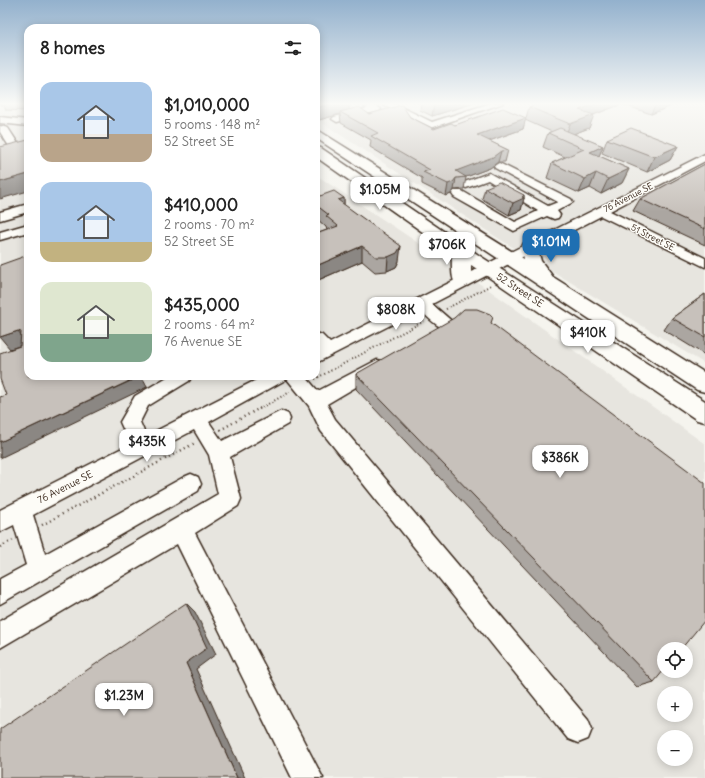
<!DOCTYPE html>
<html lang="en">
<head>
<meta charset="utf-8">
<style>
	body { margin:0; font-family:Delius,sans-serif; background:#f6f6f6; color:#222; height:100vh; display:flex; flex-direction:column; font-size:15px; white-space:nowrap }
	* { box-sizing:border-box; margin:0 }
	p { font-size:13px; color:#767676 }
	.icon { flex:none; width:22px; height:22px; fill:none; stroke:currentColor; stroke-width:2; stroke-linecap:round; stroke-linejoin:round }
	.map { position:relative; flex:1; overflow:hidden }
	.panel { position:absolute; left:24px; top:24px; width:296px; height:356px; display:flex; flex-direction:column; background:#fff; border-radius:12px; box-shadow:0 2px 10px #0003 }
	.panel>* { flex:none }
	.tools { position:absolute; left:657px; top:642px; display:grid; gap:8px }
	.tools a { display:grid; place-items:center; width:36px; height:36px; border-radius:50%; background:#fff; box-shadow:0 2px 10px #0003; font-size:20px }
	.price { position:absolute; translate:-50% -34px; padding:0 9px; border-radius:8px; background:#fff; color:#222; font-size:13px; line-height:26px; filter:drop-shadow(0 1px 2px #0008) }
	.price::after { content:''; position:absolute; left:50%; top:24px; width:12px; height:9px; margin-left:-6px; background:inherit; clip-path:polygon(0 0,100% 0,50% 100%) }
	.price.current { background:#1f6fb2; color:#fff }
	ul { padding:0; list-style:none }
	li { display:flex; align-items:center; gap:12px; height:100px; padding:0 16px }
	li span { display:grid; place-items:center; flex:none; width:112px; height:80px; border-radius:12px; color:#555 }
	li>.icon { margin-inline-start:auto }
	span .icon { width:48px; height:48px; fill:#fffc; stroke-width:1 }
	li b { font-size:17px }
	h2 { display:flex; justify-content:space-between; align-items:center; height:48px; padding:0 16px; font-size:17px }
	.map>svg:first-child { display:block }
</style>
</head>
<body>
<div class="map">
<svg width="705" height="778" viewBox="0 0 705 778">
	<rect width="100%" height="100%" fill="#f5f4ee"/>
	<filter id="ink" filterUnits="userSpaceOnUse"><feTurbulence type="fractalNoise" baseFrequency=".025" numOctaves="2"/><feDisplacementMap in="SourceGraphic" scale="8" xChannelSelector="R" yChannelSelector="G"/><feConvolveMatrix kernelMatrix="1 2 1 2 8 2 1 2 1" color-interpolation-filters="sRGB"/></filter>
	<g filter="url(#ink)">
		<g fill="#e7e5df" fill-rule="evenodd">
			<path d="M0,103H28V376H316V175L489,290L705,444V778H0ZM664,649H686V671H664ZM664,693H686V715H664ZM664,737H686V759H664Z"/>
			<path d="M316,103H705V364L501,240L324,124L316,119Z"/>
		</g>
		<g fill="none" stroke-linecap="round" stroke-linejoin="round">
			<g stroke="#3b2a1e" stroke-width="3">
				<g id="minor">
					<path d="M363,103H371L381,109L379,111L337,122L332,119L334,117L368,108L364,106Z"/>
					<path d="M382,103H393L432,122L491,103H503L431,128L383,105Z"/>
					<path d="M0,117L28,120V126L0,123Z"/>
					<path d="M0,126L8,128L21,148L28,147V153L14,154L0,132Z"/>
					<path d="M705,154V161L610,211L705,258V267L601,216L432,304L455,324L453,328C440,332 429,318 420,310L316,363V333L322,335L330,343Z"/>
					<path d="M499,163L571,199L573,202L557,211L560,215L558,218L554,219L547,216L514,231L454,197L452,194L454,191H462L515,222L538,211L488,180L466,188L460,185L462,183L489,173L548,206L558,202L495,168L494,166Z"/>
					<path d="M28,204V212L0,220V212Z"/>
					<path d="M28,224V232L0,240V232Z"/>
					<path d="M377,360L383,361L386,366L383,371L327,404L335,419L588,719L592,729L588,739L578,743L568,739L321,431L309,406L287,379L209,422L222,441L281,411L288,414L290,419L288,424L230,457L241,499L238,506L195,533L323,778H292L177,544L0,648V621L218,494L209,455L194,430L33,515L45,554L184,477L191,474L198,477L201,484L198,491L0,604V579L26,565L14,525L0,532V510L130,444L120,422L135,396L169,376H192L189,381L148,406L140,422L146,436L264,376H305L318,391Z"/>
				</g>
			</g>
			<g stroke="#3b2a1e" stroke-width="3">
				<g id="major">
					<path d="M316,129L524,259L522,247L524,243L530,242L536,243L541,261L553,277L705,373V392L697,390L316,138Z"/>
					<path d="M316,147L321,148L480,256L705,401V422L697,420L471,265V281L468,285L462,287L456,285C450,277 453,262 451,252L316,157Z"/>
				</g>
			</g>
			<g stroke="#3b2a1e" stroke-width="2" stroke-dasharray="1 2.5" stroke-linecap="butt">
				<path d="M446,309L491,285"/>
				<path d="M315,379L424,321"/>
				<path d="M259,409L290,392"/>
			</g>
			<g stroke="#3b2a1e" stroke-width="2.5" stroke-dasharray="1 3.5" stroke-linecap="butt">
				<path d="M220,430L260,408"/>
				<path d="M42,525L195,443"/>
				<path d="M0,547L13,540"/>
			</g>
			<use href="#minor" fill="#fdfcf7" fill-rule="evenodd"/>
			<use href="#major" fill="#fdfcf7" fill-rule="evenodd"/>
		</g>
		<g fill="#aba6a1" stroke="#3b2a1e">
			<path d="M0,103H28V111L6,110L4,105H0Z"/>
			<path d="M316,103H349V110L369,114L410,117L434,129L455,125L526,118L529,107L542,103H672L671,106L651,114L622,104L593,115L589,128L573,134L603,146L599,156L629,169L622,183L601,194L590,188L579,193L547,178L552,163L565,157L543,147L548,133L552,132L525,120L523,129L489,141L508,150L505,162H498L490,168L466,177L464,189L454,190L451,194L446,196L422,184V178L370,147L371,140L341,123L340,114L319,120L316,117Z"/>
			<path d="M420,103H474L432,116L420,110L421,103Z"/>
			<path d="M607,139L678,146L670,160L647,172L602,153Z"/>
			<path d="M705,164V245L633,211L640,199Z"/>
			<path d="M485,188L524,195V198L521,210L509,215L482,199Z"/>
			<path d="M316,193L320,196L344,198V205L399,261L396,267L387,271L375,272L362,261L316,281V234L327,230L326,227L316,218Z"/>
			<path d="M705,294V355L664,330L672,318Z"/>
			<path d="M491,323L654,682L637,687L356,389V374Z"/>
		</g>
		<g fill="#8b8783" stroke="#3b2a1e">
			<path d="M335,103H349V111L340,112V114L319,120V107Z"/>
			<path d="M437,103H474L432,116L434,104Z"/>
			<path d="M598,103H622V104L577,121L594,115L589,128L565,137L570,124L579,110Z"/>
			<path d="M656,103H672L671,106L651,114Z"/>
			<path d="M526,118L523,129L475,146L477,135Z"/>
			<path d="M603,146L597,161L590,152Z"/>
			<path d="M678,146L670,160L647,172L654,157Z"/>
			<path d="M501,151L498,162L490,168L466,177L456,178L454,190L451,194L446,196L448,184L456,171Z"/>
			<path d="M629,169L622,183L601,194L608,179Z"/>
			<path d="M596,173L590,188L579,193L585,179Z"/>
			<path d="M28,174V191L0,199V182Z"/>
			<path d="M524,195V199V198L521,210L509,215L513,203L522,197Z"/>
			<path d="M344,198V212L338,200Z"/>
			<path d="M362,246V261L316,281V266Z"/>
			<path d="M401,246L399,261L396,267L387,271L388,257Z"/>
			<path d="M18,331L28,343L10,349L0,337Z"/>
			<path d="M141,376L147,387L0,458V442Z"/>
			<path d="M186,603L195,612L216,654L196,669L245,778H237L186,663Z"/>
		</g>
		<g fill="#c7c1bb" stroke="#3b2a1e">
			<path d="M316,103H335L319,107L316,105Z"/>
			<path d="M542,103H598L579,110L594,115L570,124L529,107Z"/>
			<path d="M402,105L410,117L434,129L451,123L455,125L503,108L526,118L477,135L508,150L501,151L493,157L456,171L466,177L456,178L453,182L448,184L423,172L430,170L371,136L378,133L340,112L359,107L369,114Z"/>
			<path d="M560,128L603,146L590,152L629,169L608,179L596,173L585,179L552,163L584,149L548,133Z"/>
			<path d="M631,128L678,146L654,157L607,139Z"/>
			<path d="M28,140V174L0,182V147Z"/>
			<path d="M705,164V229L640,199Z"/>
			<path d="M499,182L524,195L522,197L524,198L513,203L485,188Z"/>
			<path d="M334,191L344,198L338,200L401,246L397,253L388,257H376L362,246L316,266V234L338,226L326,216L329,215L316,205V193L320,196Z"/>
			<path d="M28,255V376H140L0,442V397L6,395L0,379V353L20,346L21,332L18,331L0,337V265Z"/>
			<path d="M705,294V337L672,318Z"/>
			<path d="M464,309H477L490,314L493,317L491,323L705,483V620L681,649H664V670L654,682L356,374L454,318Z"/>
			<path d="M186,603L207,648L186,663L237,778H0V729Z"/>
		</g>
	</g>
	<linearGradient id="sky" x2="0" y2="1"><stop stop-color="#93b1cd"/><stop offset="0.49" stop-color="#fafaf7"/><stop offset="1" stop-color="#fafaf7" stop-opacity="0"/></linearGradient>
	<rect width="705" height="212" fill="url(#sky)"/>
	<g text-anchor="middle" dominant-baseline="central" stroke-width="3" stroke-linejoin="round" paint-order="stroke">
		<g font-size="9" fill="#3b2a1e" stroke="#fdfcf7">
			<text transform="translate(628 197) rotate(-27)">76 Avenue SE</text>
			<text transform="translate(653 237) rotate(27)">51 Street SE</text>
		</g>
		<g font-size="10" fill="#3b2a1e" stroke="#fdfcf7">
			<text transform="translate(520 290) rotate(33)">52 Street SE</text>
			<text transform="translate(65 487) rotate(-27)">76 Avenue SE</text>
		</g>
	</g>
</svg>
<div class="tools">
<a><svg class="icon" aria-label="locate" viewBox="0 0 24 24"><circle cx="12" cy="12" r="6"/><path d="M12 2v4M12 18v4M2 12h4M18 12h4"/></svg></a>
<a>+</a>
<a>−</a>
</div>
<b class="price" style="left:380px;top:211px">$1.05M</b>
<b class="price current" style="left:551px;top:263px">$1.01M</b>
<b class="price" style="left:447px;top:266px">$706K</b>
<b class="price" style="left:396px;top:331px">$808K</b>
<b class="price" style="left:588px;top:354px">$410K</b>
<b class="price" style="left:147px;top:463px">$435K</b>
<b class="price" style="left:560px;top:479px">$386K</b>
<b class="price" style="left:124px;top:717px">$1.23M</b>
<section class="panel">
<h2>8 homes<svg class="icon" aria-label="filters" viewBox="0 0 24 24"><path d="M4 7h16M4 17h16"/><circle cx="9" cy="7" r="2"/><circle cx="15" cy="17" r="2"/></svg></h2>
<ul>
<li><span style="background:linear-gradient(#a9c7e8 65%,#b9a48a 0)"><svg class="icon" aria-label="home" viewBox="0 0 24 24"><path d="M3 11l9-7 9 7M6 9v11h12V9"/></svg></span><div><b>$1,010,000</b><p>5 rooms · 148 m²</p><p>52 Street SE</p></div></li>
<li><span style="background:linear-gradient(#a9c7e8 75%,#c2b280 0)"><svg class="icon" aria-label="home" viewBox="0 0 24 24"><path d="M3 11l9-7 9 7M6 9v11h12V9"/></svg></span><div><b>$410,000</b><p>2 rooms · 70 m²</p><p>52 Street SE</p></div></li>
<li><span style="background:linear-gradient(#dfe7d0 65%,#7fa58c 0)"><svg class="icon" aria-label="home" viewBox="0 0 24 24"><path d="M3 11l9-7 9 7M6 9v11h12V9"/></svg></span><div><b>$435,000</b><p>2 rooms · 64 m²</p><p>76 Avenue SE</p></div></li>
</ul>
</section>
</div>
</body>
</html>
